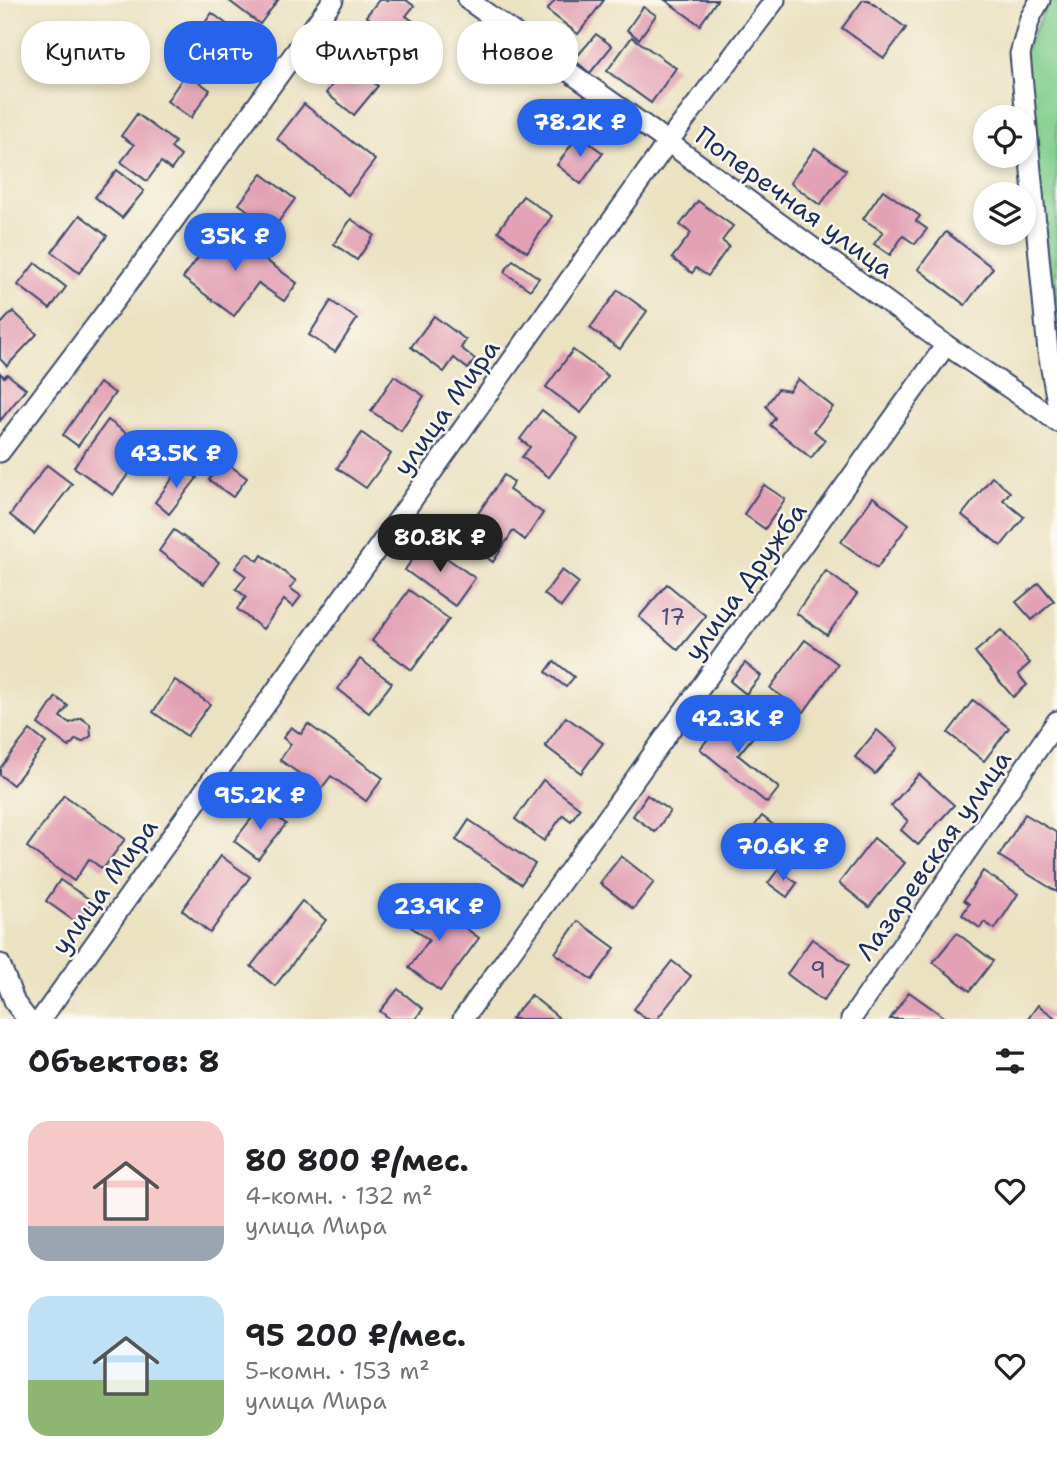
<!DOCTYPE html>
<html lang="ru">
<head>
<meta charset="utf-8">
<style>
	body { margin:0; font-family:"Shantell Sans",sans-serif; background:#f6f6f6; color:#202124; height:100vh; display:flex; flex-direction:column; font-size:26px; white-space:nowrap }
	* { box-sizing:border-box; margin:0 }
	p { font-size:23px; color:#757577 }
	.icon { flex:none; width:38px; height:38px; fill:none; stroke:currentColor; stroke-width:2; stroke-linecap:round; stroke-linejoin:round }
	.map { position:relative; height:1019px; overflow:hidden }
	.sheet { display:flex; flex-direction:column; background:#fff; flex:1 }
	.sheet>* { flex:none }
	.hud { position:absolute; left:21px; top:21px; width:700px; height:63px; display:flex; gap:14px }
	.controls { position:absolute; left:973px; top:105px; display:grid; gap:14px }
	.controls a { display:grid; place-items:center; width:63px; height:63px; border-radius:50%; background:#fff; box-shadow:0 4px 10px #0003; font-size:35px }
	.price { position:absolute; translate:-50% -60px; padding:0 16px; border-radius:24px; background:#2563eb; color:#fff; font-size:23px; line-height:46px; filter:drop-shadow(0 2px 4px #0008) }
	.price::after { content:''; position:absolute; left:50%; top:42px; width:21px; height:16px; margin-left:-10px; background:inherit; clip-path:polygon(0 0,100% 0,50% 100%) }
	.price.active { background:#222; color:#fff }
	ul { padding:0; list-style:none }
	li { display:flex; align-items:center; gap:21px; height:175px; padding:0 28px }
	li span { display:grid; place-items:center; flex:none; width:196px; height:140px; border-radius:21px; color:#555 }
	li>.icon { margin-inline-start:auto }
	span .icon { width:84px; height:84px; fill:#fffc; stroke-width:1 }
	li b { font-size:30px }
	h2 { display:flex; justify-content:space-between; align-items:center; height:84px; padding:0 28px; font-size:30px }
	.tag { padding:0 24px; border-radius:28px; background:#fff; box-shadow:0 4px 10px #0003; font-size:24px; line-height:63px }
	.tag.active { background:#2563eb; color:#fff }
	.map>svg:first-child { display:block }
</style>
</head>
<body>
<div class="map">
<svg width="1057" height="1019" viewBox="0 0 1057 1019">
	<rect width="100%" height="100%" fill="#fbf7ec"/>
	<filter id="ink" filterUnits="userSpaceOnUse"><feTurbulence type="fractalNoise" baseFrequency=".0143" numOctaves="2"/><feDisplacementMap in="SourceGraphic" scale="14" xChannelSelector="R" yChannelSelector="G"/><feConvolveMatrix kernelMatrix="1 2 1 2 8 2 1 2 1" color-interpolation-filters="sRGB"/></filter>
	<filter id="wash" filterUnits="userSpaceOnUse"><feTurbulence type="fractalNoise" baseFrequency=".00686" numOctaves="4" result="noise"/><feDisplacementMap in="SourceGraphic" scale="28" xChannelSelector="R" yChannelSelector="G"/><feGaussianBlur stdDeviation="1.57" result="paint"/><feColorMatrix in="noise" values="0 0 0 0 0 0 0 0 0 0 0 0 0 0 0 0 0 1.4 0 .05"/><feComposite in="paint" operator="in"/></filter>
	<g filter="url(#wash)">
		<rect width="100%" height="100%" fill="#ebe2c2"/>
		<path fill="#80ce8c" stroke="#4e7e75" stroke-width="2" d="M1049,0H1057V342L1024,52Z"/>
		<g id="blocks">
			<g fill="#e3a1b5">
				<path d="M228,0H278L260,24Z"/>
				<path d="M379,0H406L414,6L406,16L420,26L395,59L365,36L376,23L366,16Z"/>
				<path d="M555,0H604L578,34L547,10Z"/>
				<path d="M665,0H717L700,25Z"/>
				<path d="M863,0H868L906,28L884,58L842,28Z"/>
				<path d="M643,7L656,15L639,39L627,30Z"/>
				<path d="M212,13L245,38L240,45L246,49L231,69L224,64L212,81L180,57Z"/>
				<path d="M596,34L612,46L590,73L574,60Z"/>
				<path d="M632,37L676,68L651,103L607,71Z"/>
				<path d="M349,63L378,86L354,115L326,93Z"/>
				<path d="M186,73L210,90L191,118L167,101Z"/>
				<path d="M304,104L375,160L348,195L277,139Z"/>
				<path d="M137,114L175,142L171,148L181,156L171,170L161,162L147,181L121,162L134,145L121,136Z"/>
				<path d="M578,135L603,153L581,184L557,165Z"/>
				<path d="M815,148L846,170L820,205L790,183Z"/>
				<path d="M117,170L144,191L122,218L95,197Z"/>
				<path d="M262,174L295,199L273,229L239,204Z"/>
				<path d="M883,190L920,216L916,221L927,229L915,244L903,236L890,255L874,244L883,232L863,219Z"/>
				<path d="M523,196L552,216L527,252L498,231Z"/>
				<path d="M698,201L733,226L722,241L729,246L708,276L696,268L692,273L672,258L691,233L680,225Z"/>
				<path d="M80,215L107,236L79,273L52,252Z"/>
				<path d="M351,219L374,235L357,260L334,244Z"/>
				<path d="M221,227L297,283L284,301L258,283L234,316L183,278Z"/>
				<path d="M946,232L993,268L965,305L918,269Z"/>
				<path d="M513,260L539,278L530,290L504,272Z"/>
				<path d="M35,263L66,287L50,309L18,285Z"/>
				<path d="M618,290L647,311L620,349L590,328Z"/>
				<path d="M331,301L357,319L335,352L309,335Z"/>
				<path d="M13,311L37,334L7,366L0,359V325Z"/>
				<path d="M434,316L466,340L461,348L475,359L468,369L454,358L444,372L411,347Z"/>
				<path d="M573,350L608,376L581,413L546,387Z"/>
				<path d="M0,373L4,377L7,374L26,389L0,421Z"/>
				<path d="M394,376L424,396L401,431L371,411Z"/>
				<path d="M798,379L833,407L814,431L825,440L811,458L770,425L775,418L766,406L778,389L789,391Z"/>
				<path d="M99,383L115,393L78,446L63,435Z"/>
				<path d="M542,410L578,438L549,477L522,457L530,447L520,439Z"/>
				<path d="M108,420L147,448L113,495L74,467Z"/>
				<path d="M362,433L391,454L366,488L337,468Z"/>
				<path d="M222,460L247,478L233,497L209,480Z"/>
				<path d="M47,465L72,484L34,534L10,515Z"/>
				<path d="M182,466L197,478L169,514L155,502Z"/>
				<path d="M504,475L514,482L509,490L543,513L525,540L513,531L493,562L473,548L485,529L473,521Z"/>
				<path d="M992,477L1010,492L1003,500L1024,517L1001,546L962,515Z"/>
				<path d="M764,485L785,499L765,529L744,514Z"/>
				<path d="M873,497L909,524L877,568L841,542Z"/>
				<path d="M174,530L219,562L204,584L159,551Z"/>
				<path d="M424,542L475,578L455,606L405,570Z"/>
				<path d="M247,553L258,561L262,555L296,581L290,588L301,596L293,607L284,600L263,629L237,609L246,597L236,589L246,576L235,568Z"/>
				<path d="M562,570L579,583L561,607L544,594Z"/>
				<path d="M826,571L857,594L827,635L796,613Z"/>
				<path d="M1039,583L1054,601L1032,620L1016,602Z"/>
				<path d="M667,584L706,616L678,650L639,617Z"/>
				<path d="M409,590L449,619L412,670L372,641Z"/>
				<path d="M1001,630L1030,663L1018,674L1027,685L1013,697L975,652Z"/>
				<path d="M805,640L838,664L804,712L770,688Z"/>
				<path d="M360,659L392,683L369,713L338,689Z"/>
				<path d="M554,661L574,677L566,687L546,672Z"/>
				<path d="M745,663L761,676L746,694L730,681Z"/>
				<path d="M175,680L210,704L187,736L153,712Z"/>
				<path d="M56,697L68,706L60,717L70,723L81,718L90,724L91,736L82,742L76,739L69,747L38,724Z"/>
				<path d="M973,700L1009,728L984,761L948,733Z"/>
				<path d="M731,710L757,732L738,755L779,788L767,803L700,749Z"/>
				<path d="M566,717L603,743L581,773L545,746Z"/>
				<path d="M308,724L383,778L366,801L331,776L321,789L280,760L291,744L283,738L291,727L301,734Z"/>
				<path d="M30,730L46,743L13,785L0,775V768Z"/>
				<path d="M877,730L898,748L875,774L855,757Z"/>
				<path d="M919,774L954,805L918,845L901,830L908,821L891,806Z"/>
				<path d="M543,780L580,808L571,821L563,815L544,841L515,819Z"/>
				<path d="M64,795L125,839L103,869L89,859L74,881L27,847Z"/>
				<path d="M647,795L670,811L655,832L633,816Z"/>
				<path d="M262,805L286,824L258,859L234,841Z"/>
				<path d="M1025,814L1057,833V892L999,856Z"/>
				<path d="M762,816L786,835L762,866L738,848Z"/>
				<path d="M469,820L535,864L521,884L456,840Z"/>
				<path d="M874,838L905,863L869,907L839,883Z"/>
				<path d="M221,856L250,877L210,933L182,910Z"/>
				<path d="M621,856L654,882L633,909L600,883Z"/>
				<path d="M778,870L797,883L787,897L768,883Z"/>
				<path d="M983,871L1018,894L995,929L984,922L980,928L962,915L969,904L964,900Z"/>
				<path d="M60,880L92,901L77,923L46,901Z"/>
				<path d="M422,896L479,938L440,991L409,968L429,940L403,921Z"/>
				<path d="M302,901L326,920L275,986L251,966Z"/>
				<path d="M578,921L615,948L592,980L555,953Z"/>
				<path d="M957,933L993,961L970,991L933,962Z"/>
				<path d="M812,939L849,965L823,1001L787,974Z"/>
				<path d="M672,961L691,976L657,1019H646L634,1009Z"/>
				<path d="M398,989L423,1009L415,1019H390L380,1011Z"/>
				<path d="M909,992L947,1019H890Z"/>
				<path d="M531,995L558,1017L556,1019H511Z"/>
				<path d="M1038,1005L1057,1019H1028Z"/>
			</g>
		</g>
	</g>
	<g filter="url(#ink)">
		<use href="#blocks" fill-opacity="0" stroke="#3a4a6d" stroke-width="2"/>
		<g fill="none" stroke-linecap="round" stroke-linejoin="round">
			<g stroke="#3a4a6d" stroke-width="23">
				<g id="street">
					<path d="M468,0L668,142L946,345L1043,411L1057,422"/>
					<path d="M1040,0L1030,18L1020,54L1048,352L1057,402"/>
					<path d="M0,452L137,271L333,0"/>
					<path d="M0,964L15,1003L27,1019"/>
					<path d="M41,1019L668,142L775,0"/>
					<path d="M463,1019L946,345"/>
					<path d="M851,1019L1057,721"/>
				</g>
			</g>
			<use href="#street" stroke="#fff" stroke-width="19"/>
		</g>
	</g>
	<g text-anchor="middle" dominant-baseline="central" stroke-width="5" stroke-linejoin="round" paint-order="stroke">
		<g font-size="23" fill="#4d4c74">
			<text x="673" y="617">17</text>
			<text x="818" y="970">9</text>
		</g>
		<g font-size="26" fill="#1b2f5e" stroke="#fbf7ec">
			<text transform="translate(795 202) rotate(36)">Поперечная улица</text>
			<text transform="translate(446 407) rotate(-54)">улица Мира</text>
			<text transform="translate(745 581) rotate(-54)">улица Дружба</text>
			<text transform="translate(933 855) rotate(-55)">Лазаревская улица</text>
			<text transform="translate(104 886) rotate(-54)">улица Мира</text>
		</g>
	</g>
</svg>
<div class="controls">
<a><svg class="icon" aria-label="locate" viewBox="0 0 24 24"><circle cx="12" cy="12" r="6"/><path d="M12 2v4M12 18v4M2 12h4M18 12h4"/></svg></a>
<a><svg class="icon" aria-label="layers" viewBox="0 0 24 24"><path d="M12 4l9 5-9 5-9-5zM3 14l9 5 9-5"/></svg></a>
</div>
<b class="price" style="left:580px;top:159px">78.2K ₽</b>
<b class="price" style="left:235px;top:273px">35K ₽</b>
<b class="price" style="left:176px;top:490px">43.5K ₽</b>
<b class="price active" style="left:440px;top:574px">80.8K ₽</b>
<b class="price" style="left:738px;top:755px">42.3K ₽</b>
<b class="price" style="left:260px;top:832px">95.2K ₽</b>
<b class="price" style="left:783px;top:883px">70.6K ₽</b>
<b class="price" style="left:439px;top:943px">23.9K ₽</b>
<div class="hud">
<a class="tag">Купить</a>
<a class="tag active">Снять</a>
<a class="tag">Фильтры</a>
<a class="tag">Новое</a>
</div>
</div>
<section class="sheet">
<h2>Объектов: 8<svg class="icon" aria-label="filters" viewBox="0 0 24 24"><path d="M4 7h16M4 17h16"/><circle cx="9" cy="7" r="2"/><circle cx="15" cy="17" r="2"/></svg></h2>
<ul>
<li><span style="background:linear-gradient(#f6c9c9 75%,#9aa5b1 0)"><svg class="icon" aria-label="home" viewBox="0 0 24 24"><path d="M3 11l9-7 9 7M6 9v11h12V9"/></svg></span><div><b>80 800 ₽/мес.</b><p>4-комн. · 132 m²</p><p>улица Мира</p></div><svg class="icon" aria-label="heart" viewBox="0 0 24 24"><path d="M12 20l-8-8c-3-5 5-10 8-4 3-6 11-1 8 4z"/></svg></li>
<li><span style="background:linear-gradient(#bfe0f5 60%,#8fb573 0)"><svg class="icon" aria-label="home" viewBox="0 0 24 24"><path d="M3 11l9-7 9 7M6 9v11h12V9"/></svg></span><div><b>95 200 ₽/мес.</b><p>5-комн. · 153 m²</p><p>улица Мира</p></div><svg class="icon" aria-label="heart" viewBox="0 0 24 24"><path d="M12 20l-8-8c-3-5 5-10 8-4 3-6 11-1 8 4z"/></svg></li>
</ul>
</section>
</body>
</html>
